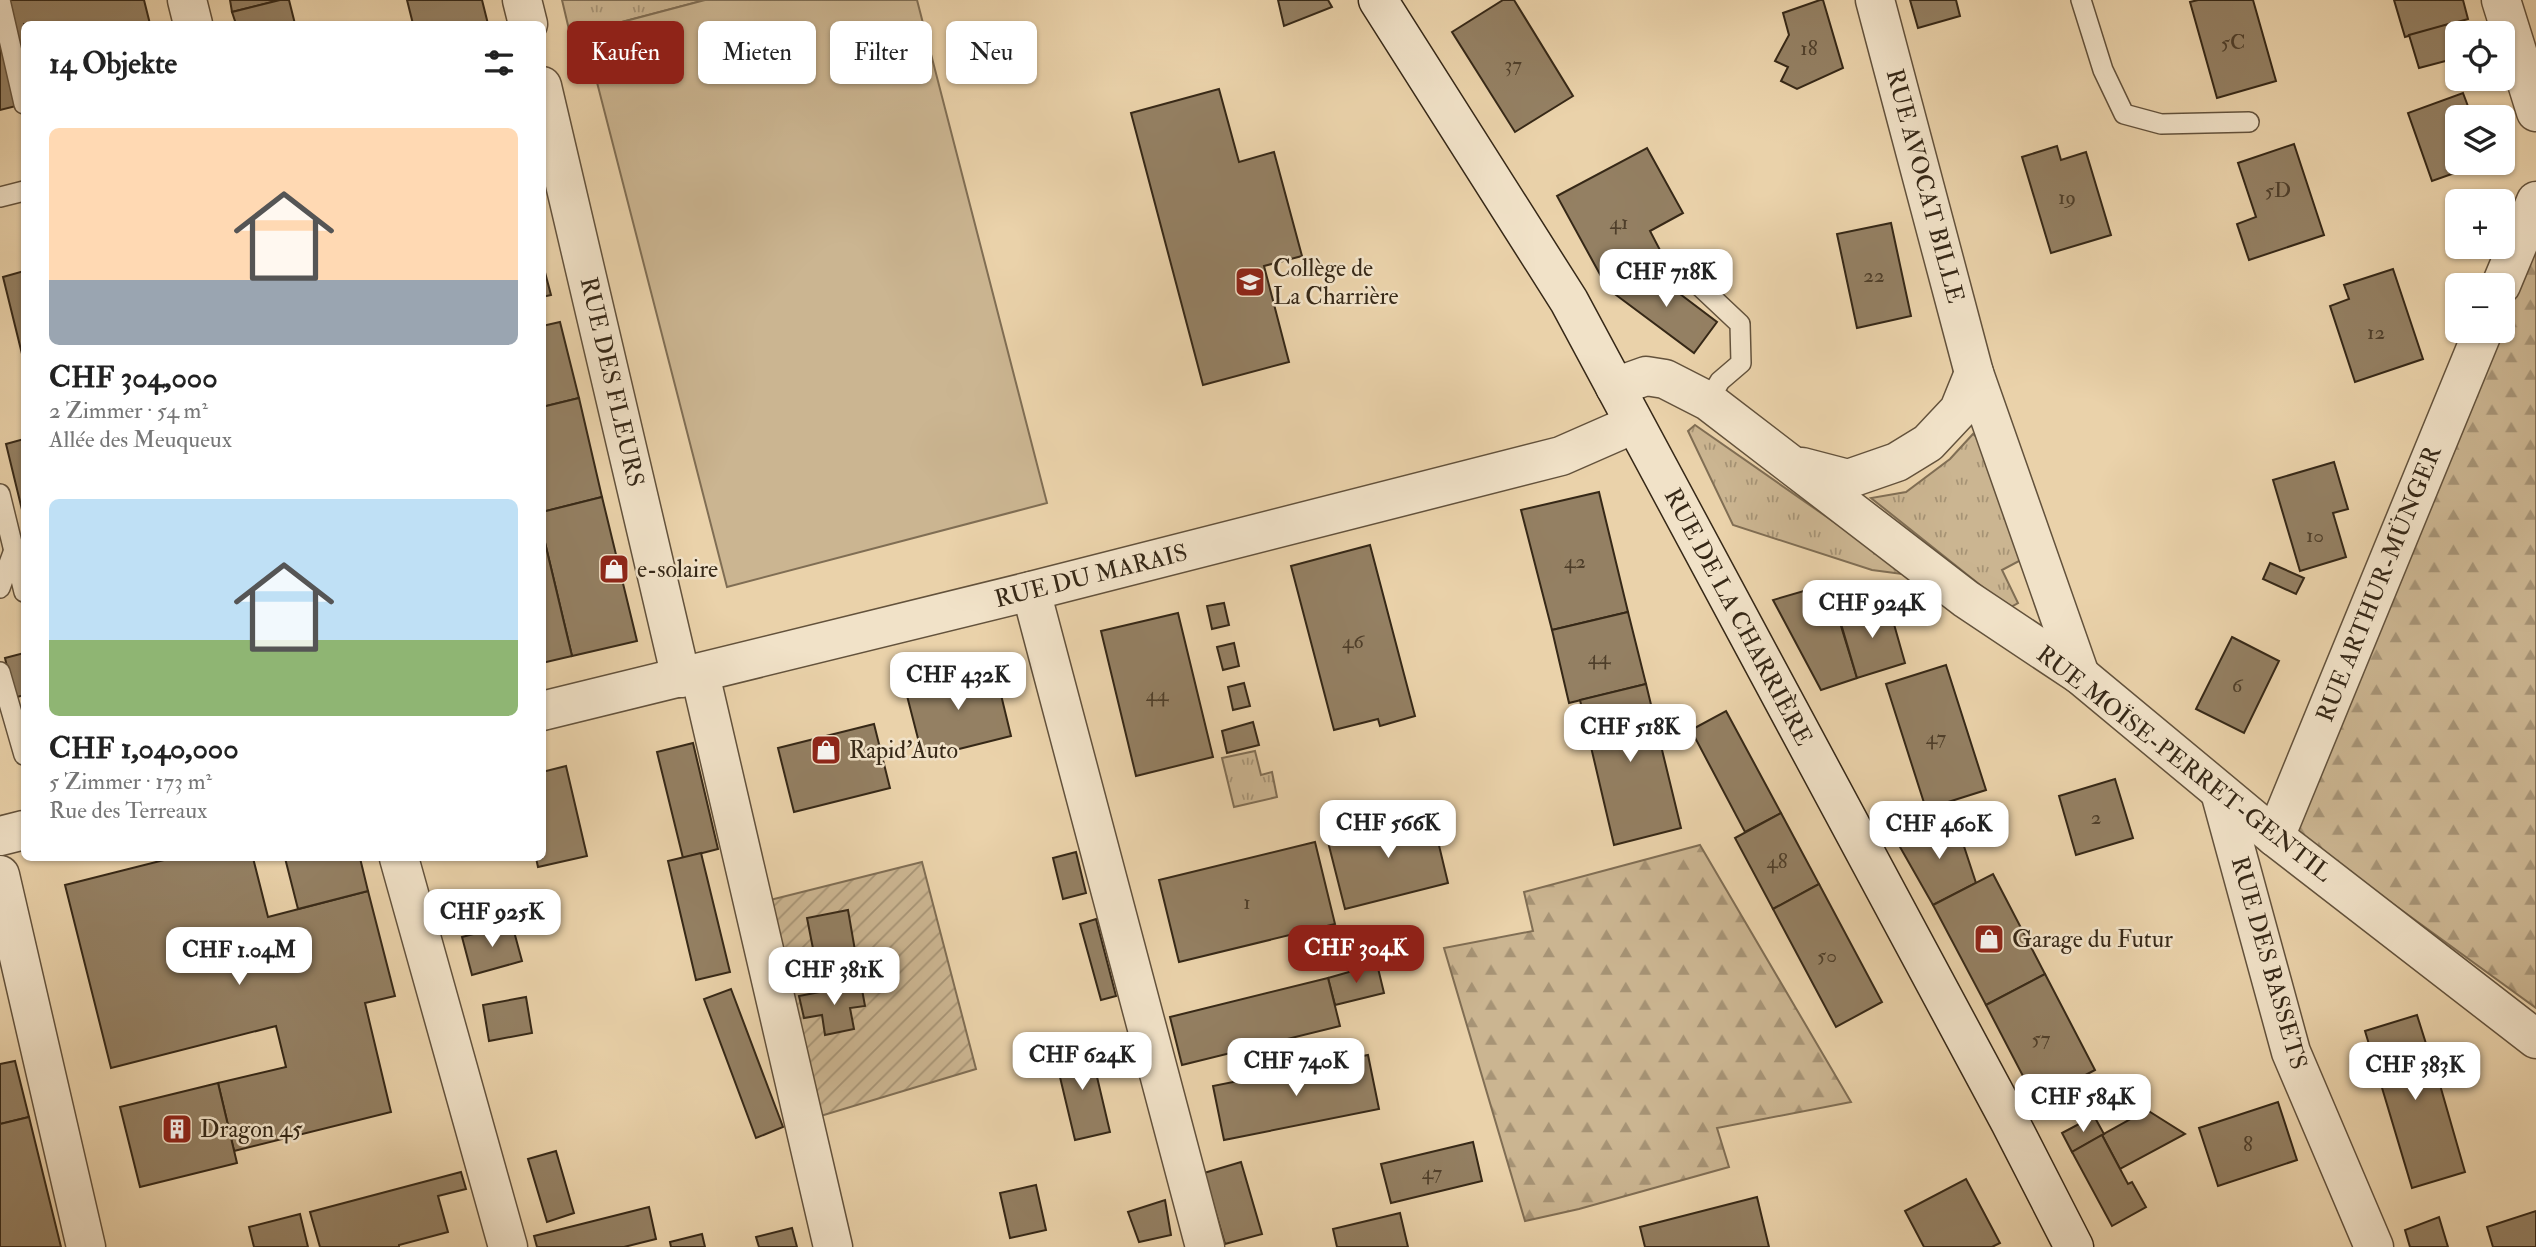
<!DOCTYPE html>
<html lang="de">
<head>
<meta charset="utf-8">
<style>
	body { margin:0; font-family:"IM FELL Double Pica",serif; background:#f6f6f6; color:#222; height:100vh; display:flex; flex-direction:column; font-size:26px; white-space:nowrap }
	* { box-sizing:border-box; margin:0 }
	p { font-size:23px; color:#767676 }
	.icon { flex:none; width:38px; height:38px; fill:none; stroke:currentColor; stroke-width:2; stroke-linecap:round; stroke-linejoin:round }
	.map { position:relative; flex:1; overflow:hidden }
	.panel { position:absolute; left:21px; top:21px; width:525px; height:840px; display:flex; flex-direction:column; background:#fff; border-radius:10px; box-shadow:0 2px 5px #0004 }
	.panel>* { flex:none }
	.banner { position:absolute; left:567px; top:21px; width:665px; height:63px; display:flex; gap:14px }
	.buttons { position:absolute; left:2445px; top:21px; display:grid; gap:14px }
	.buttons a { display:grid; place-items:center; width:70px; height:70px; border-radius:10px; background:#fff; box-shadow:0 2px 5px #0004; font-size:35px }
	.price { position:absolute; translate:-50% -60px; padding:0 16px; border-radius:14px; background:#fff; color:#222; font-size:23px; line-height:46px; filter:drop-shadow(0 2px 4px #0008) }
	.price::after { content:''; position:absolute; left:50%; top:42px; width:21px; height:16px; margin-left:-10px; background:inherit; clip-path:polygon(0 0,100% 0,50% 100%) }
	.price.on { background:#8f2418; color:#fff }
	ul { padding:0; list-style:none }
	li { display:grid; align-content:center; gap:14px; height:371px; padding:0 28px }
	li span { display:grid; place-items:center; height:217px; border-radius:10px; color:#555 }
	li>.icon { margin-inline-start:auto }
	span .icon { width:126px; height:126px; fill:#fffc; stroke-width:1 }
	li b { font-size:30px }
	h2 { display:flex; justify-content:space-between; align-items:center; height:84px; padding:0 28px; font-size:30px }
	.tag { padding:0 24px; border-radius:10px; background:#fff; box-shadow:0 2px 5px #0004; font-size:24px; line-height:63px }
	.tag.on { background:#8f2418; color:#fff }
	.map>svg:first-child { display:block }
</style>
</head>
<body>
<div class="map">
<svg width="2536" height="1247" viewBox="0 0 2536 1247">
	<defs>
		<pattern id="grass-tufts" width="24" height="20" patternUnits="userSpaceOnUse" patternTransform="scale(1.75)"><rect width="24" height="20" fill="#cbb591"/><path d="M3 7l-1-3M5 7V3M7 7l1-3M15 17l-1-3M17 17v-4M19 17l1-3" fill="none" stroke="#a69375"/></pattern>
		<pattern id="forest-firs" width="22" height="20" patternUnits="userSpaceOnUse" patternTransform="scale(1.75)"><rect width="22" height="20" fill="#cbb591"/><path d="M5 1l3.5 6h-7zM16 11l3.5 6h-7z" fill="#a69375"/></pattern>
		<pattern id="garden-furrows" width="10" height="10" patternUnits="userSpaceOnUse" patternTransform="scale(1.75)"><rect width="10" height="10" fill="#cbb591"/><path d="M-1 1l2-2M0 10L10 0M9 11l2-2" fill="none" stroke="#a69375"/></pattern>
	</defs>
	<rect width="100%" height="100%" fill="#ead2aa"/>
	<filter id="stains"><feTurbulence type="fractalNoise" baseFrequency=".00286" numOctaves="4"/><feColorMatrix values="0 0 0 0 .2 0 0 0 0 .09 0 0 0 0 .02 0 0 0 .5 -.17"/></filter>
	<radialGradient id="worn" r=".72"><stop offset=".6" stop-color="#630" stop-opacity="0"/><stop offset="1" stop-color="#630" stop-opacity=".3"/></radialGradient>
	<g fill="url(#grass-tufts)" stroke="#806e54" stroke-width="2">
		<path d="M562,0H705L584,32L571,38Z"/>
		<path d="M1695,425L1910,575L1872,570L1733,525L1688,431Z"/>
		<path d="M1973,434L1985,444L2021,560L2002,570L2018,603L2009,608L1871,498L1906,492L1950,459Z"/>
		<path d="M1255,751L1261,775L1272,772L1277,797L1234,807L1222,758Z"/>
	</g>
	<g fill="url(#forest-firs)" stroke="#806e54" stroke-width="2">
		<path d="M2536,245V1008L2294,832Z"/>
		<path d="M1700,845L1851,1102L1717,1128L1729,1167L1579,1209L1525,1221L1444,948L1533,931L1524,892Z"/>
	</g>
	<path fill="url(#garden-furrows)" stroke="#806e54" stroke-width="2" d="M922,862L976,1069L814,1118L766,901Z"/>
	<path fill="#cbb591" stroke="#806e54" stroke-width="2" d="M705,0H917L1047,503L727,587L584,32Z"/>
	<g fill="#948063" stroke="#362817" stroke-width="2">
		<path d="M0,0H144L150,24H24V104L0,110Z"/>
		<path d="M230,0H280L232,12Z"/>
		<path d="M280,0H289L295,24H236L232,12Z"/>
		<path d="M407,0H482L488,24H413Z"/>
		<path d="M1278,0H1328L1332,7L1284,26Z"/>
		<path d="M1503,0H1514L1573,96L1515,132L1452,32Z"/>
		<path d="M1820,0H1823L1843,68L1797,89L1781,81L1788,67L1775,61L1789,35L1783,13Z"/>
		<path d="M1910,0H1956L1960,16L1918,28Z"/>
		<path d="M2198,0H2253L2276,81L2217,98L2190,2Z"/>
		<path d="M2394,0H2463L2468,19L2405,37Z"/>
		<path d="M2452,23L2457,42V58L2419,68L2409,35Z"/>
		<path d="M1219,89L1239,162L1274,152L1302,256L1264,266L1289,362L1203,385L1131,113Z"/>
		<path d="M2463,93L2472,117H2457V163H2483L2432,181L2408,113Z"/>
		<path d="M2294,144L2324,235L2249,260L2237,224L2256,217L2238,163Z"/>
		<path d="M2057,146L2061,160L2086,152L2111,235L2051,253L2022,157Z"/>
		<path d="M1647,148L1683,213L1650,231L1661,252L1643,261L1647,269L1608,289L1557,196Z"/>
		<path d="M1891,223L1911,316L1857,328L1837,234Z"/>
		<path d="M542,261L551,295L542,297Z"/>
		<path d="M1647,269L1717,322L1694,353L1608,289Z"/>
		<path d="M2393,269L2423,359L2355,382L2330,306L2349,299L2344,285Z"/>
		<path d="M24,271V354H22L3,277Z"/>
		<path d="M560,322L579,398L542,407V326Z"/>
		<path d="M579,398L602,497L542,512V407Z"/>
		<path d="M24,439V518L6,444Z"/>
		<path d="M2334,462L2348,509L2333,513L2346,557L2300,571L2273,480Z"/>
		<path d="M1599,492L1628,612L1552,630L1521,510Z"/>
		<path d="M602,497L637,641L572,656L542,530V512Z"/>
		<path d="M542,530L572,656L542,663Z"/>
		<path d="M1370,545L1415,716L1380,726L1378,719L1334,730L1291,566Z"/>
		<path d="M2270,563L2304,578L2296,594L2263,579Z"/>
		<path d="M1828,584L1857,678L1821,690L1773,600Z"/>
		<path d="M1224,603L1229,625L1212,629L1207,606Z"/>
		<path d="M1888,603L1905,663L1857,678L1839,617Z"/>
		<path d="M1628,612L1646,684L1569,703L1552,630Z"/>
		<path d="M1178,613L1213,757L1136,776L1101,631Z"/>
		<path d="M2232,637L2279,661L2244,733L2196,709Z"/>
		<path d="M1234,643L1239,666L1223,670L1217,647Z"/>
		<path d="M24,653V695L14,698L5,658Z"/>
		<path d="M1946,665L1986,790L1926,809L1886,684Z"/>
		<path d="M994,666L1011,736L923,758L905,688Z"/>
		<path d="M1244,683L1250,706L1233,710L1228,687Z"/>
		<path d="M1646,684L1681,828L1614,845L1580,700Z"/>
		<path d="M1726,711L1781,813L1745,832L1691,730Z"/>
		<path d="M1253,722L1259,745L1227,753L1222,731Z"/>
		<path d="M874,724L890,788L794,812L778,748Z"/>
		<path d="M693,743L718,849L683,858L657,752Z"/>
		<path d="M566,766L587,856L538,867L536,858H542V772Z"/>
		<path d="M2115,779L2133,838L2076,855L2059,796Z"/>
		<path d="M1431,812L1448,883L1345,909L1327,838Z"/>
		<path d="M1781,813L1819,884L1773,909L1735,838Z"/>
		<path d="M1956,822L1976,883L1933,905L1900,847L1906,835Z"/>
		<path d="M1315,842L1335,924L1179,962L1159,880Z"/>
		<path d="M1076,852L1086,893L1063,899L1053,858Z"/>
		<path d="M701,853L730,972L696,980L668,861Z"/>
		<path d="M172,858H253L268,917L368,891L395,996L365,1003L391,1112L234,1151L218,1083L286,1067L276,1026L111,1068L65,885Z"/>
		<path d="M285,858H360L368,891L298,909Z"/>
		<path d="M1993,874L2045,974L1986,1005L1933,905Z"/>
		<path d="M1819,884L1882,1002L1836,1027L1773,909Z"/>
		<path d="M848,910L857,962L817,969L807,918Z"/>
		<path d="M1096,919L1116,996L1101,1000L1080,924Z"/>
		<path d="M512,924L522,961L472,975L462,937Z"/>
		<path d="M1377,964L1384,993L1335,1005L1328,978Z"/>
		<path d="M2045,974L2095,1070L2036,1101L1986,1005Z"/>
		<path d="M1328,978L1340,1026L1182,1065L1170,1017Z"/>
		<path d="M861,984L865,1006L850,1008L854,1029L825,1035L822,1015L804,1018L799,996Z"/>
		<path d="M731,989L783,1127L756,1138L704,999Z"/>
		<path d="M526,997L532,1033L489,1041L483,1005Z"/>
		<path d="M2417,1015L2439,1085H2440L2465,1172L2412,1188L2365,1031Z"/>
		<path d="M1089,1043L1110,1132L1075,1140L1054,1052Z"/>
		<path d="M1368,1055L1379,1109L1224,1140L1213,1086Z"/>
		<path d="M15,1061L29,1117L0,1124V1064Z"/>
		<path d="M218,1083L237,1163L140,1187L120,1107Z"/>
		<path d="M2278,1102L2297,1160L2218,1186L2199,1128Z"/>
		<path d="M2147,1110L2185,1134L2120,1169L2102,1135Z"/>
		<path d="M2094,1116L2104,1134L2072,1152L2062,1133Z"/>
		<path d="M29,1117L61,1247H0V1124Z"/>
		<path d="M2102,1135L2128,1184L2132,1182L2146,1207L2112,1226L2072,1152Z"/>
		<path d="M1473,1142L1482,1181L1391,1203L1381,1164Z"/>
		<path d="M556,1151L574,1213L547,1222L528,1159Z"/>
		<path d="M1241,1162L1262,1234L1225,1244L1204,1173Z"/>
		<path d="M461,1172L466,1189L438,1196L448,1232L399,1245V1247H320L310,1212Z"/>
		<path d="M1966,1179L2000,1243L1992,1247H1924L1905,1211Z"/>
		<path d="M1036,1185L1046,1230L1010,1238L1000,1193Z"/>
		<path d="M1757,1197L1769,1247H1645L1640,1227Z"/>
		<path d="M1165,1200L1171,1235L1139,1242L1128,1212Z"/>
		<path d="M649,1207L656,1239L624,1247H537L534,1236Z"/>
		<path d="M2536,1211V1247H2493L2487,1227Z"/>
		<path d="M1400,1213L1408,1247H1337L1333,1229Z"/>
		<path d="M300,1214L308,1247H254L249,1227Z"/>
		<path d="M2439,1217L2448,1247H2410L2405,1230Z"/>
		<path d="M792,1228L797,1247H759L756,1237Z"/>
		<path d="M702,1234L705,1247H671L670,1242Z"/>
	</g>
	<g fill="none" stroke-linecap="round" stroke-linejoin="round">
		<g stroke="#63523c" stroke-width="22">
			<g id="lane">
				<path d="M0,0L24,104"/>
				<path d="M2081,0L2103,70L2124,114L2161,124L2249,122"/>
				<path d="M0,197L24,191"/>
				<path d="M1672,260L1740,324L1741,363L1720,381L1708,401"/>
				<path d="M0,494L24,592"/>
				<path d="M0,588L14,550"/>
				<path d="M0,672L24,755"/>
			</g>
		</g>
		<g stroke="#63523c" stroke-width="41">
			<g id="street">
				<path d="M187,0L193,24"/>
				<path d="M522,0L528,24"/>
				<path d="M1875,0L1974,373L2080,675"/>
				<path d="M2501,0L2536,112"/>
				<path d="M542,86L681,678"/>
				<path d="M2501,285L2536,201"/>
				<path d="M1615,387L1646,376L1665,379L1708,401L1966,599L2080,675L2275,837L2536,1039"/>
				<path d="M1802,467L1848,479L1897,462L1928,443L1959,410L1974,373"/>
				<path d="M1031,591L1205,1247"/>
				<path d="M700,674L833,1247"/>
				<path d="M542,711L1031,591L1561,456L1634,424"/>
				<path d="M2220,792L2291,1052L2374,1247"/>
				<path d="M0,836L24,830"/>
				<path d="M2275,837L2483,331"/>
				<path d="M399,858L508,1247"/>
				<path d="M0,875L86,1247"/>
			</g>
		</g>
		<g stroke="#362817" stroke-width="41">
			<path id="secondary" d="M1378,0L1569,301L2010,1122L2074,1247"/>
		</g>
		<use href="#lane" stroke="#f1e2c8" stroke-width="19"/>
		<use href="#street" stroke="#f1e2c8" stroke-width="38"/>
		<use href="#secondary" stroke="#f1e2c8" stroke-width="38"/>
	</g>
	<defs>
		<g id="school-square" transform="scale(1.575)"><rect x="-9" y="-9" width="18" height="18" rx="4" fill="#8f2418" stroke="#f1e2c8"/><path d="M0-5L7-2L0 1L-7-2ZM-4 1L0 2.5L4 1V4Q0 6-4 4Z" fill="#fff"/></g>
		<g id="shop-square" transform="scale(1.575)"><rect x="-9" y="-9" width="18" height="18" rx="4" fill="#8f2418" stroke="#f1e2c8"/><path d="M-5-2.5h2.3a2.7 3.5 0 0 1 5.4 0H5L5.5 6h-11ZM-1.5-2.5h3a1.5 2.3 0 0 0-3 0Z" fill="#fff"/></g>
		<g id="building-square" transform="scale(1.575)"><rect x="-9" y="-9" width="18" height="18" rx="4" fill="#8f2418" stroke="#f1e2c8"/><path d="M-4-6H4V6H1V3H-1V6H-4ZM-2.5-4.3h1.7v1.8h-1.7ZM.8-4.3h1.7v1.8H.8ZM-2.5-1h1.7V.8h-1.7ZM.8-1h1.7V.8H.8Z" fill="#fff"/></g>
	</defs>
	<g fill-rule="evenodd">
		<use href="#school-square" x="1250" y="282"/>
		<use href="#shop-square" x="614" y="569"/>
		<use href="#shop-square" x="826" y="750"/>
		<use href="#shop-square" x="1989" y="939"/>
		<use href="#building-square" x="177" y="1129"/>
	</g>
	<g text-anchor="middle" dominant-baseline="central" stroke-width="5" stroke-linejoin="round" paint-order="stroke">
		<g font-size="21" fill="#4e3e2a">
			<text x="2233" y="42">5C</text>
			<text x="1809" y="48">18</text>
			<text x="1513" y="64">37</text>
			<text x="2278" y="190">5D</text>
			<text x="2067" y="197">19</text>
			<text x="1619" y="222">41</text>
			<text x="1874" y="275">22</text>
			<text x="2376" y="332">12</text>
			<text x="2315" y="535">10</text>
			<text x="1575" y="561">42</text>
			<text x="1353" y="641">46</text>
			<text x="1599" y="657">44</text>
			<text x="2237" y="685">6</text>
			<text x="1157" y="694">44</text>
			<text x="1936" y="737">47</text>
			<text x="2096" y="817">2</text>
			<text x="1777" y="861">48</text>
			<text x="1247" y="902">1</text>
			<text x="1827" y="955">50</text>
			<text x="2041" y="1038">57</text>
			<text x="2248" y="1144">8</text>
			<text x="1432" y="1172">47</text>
		</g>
		<g font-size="24" fill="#362817" stroke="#f1e2c8">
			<text transform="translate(1925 186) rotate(75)">RUE AVOCAT BILLE</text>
			<text transform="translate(612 382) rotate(77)">RUE DES FLEURS</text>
			<text transform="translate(1091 576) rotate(-14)">RUE DU MARAIS</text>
			<text transform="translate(2379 584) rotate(-68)">RUE ARTHUR-MÜNGER</text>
			<text transform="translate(1738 617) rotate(62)">RUE DE LA CHARRIÈRE</text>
			<text transform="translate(2184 764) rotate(38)">RUE MOÏSE-PERRET-GENTIL</text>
			<text transform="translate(2269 963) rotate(74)">RUE DES BASSETS</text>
		</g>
		<g font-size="24" fill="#362817" stroke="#f1e2c8" text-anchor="start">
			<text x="1273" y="268">Collège de<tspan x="1273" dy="28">La Charrière</tspan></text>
			<text x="637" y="569">e-solaire</text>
			<text x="849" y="750">Rapid'Auto</text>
			<text x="2012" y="939">Garage du Futur</text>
			<text x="200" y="1129">Dragon 45</text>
		</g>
	</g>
	<rect width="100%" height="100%" filter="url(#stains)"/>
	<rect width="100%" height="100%" fill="url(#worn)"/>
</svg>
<div class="buttons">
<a><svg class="icon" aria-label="locate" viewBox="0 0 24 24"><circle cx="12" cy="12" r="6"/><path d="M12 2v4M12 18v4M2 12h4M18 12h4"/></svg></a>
<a><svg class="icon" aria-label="layers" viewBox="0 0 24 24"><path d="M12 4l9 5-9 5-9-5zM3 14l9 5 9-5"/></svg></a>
<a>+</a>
<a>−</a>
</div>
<b class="price" style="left:1666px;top:309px">CHF 718K</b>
<b class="price" style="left:1872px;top:640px">CHF 924K</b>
<b class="price" style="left:958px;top:712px">CHF 432K</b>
<b class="price" style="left:1630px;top:764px">CHF 518K</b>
<b class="price" style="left:1388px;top:860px">CHF 566K</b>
<b class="price" style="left:1939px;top:861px">CHF 460K</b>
<b class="price" style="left:492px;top:949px">CHF 925K</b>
<b class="price on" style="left:1356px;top:985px">CHF 304K</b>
<b class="price" style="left:239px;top:987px">CHF 1.04M</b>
<b class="price" style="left:834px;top:1007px">CHF 381K</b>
<b class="price" style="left:1082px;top:1092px">CHF 624K</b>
<b class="price" style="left:1296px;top:1098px">CHF 740K</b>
<b class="price" style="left:2415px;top:1102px">CHF 383K</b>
<b class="price" style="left:2083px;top:1134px">CHF 584K</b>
<div class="banner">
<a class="tag on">Kaufen</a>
<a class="tag">Mieten</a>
<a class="tag">Filter</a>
<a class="tag">Neu</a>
</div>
<section class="panel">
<h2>14 Objekte<svg class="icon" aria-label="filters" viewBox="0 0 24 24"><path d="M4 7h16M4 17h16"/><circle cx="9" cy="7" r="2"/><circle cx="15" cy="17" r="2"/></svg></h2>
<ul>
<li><span style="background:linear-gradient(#ffd9b3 70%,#9aa5b1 0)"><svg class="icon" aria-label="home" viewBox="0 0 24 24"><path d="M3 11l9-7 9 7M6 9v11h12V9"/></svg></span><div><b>CHF 304,000</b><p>2 Zimmer · 54 m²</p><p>Allée des Meuqueux</p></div></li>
<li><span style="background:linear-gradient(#bfe0f5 65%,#8fb573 0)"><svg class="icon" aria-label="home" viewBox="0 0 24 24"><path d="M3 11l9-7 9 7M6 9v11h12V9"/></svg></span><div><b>CHF 1,040,000</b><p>5 Zimmer · 173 m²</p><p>Rue des Terreaux</p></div></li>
</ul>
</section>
</div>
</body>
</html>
